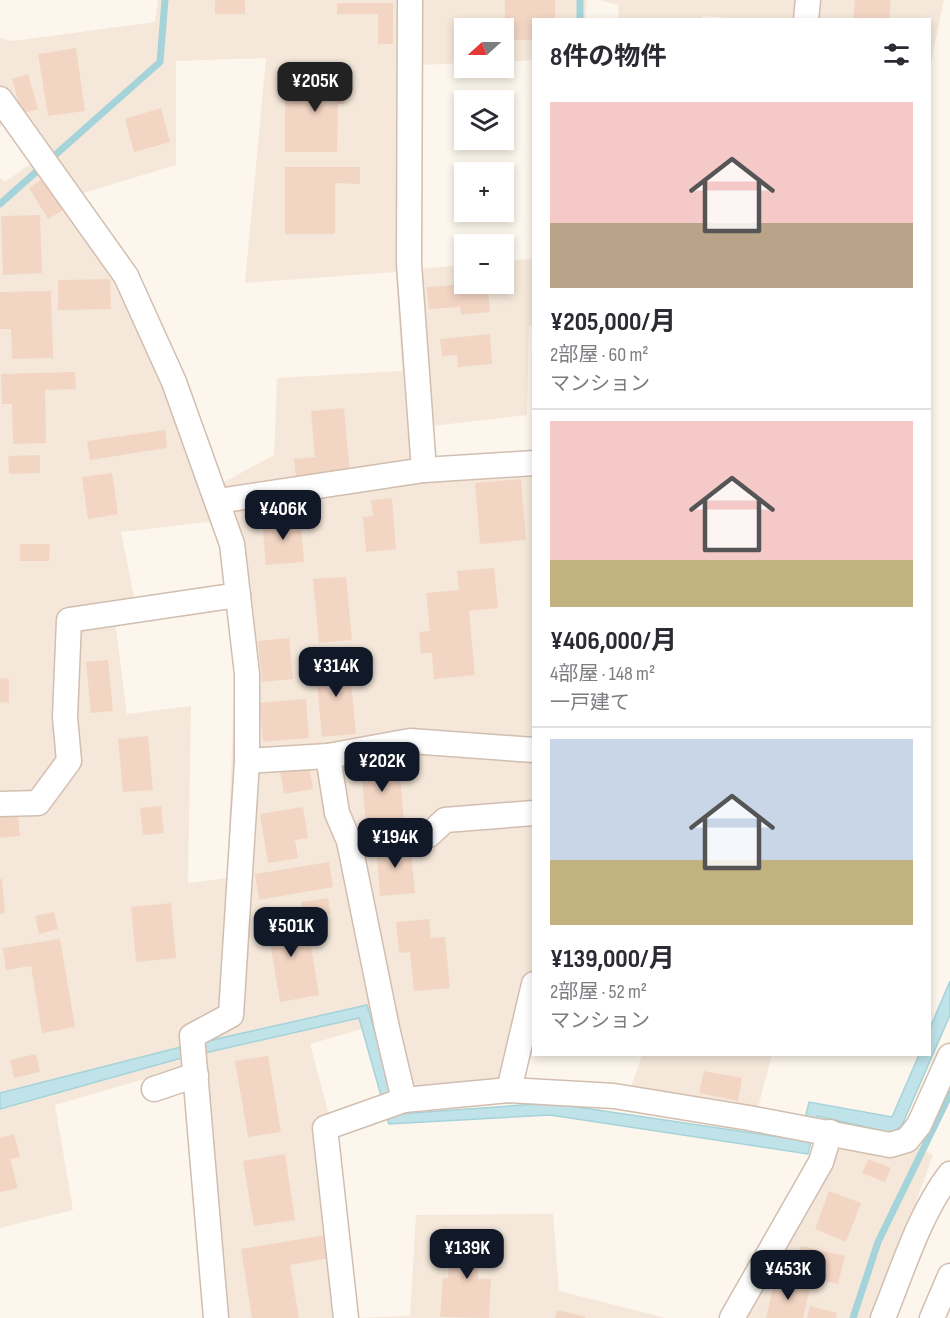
<!DOCTYPE html>
<html lang="ja">
<head>
<meta charset="utf-8">
<style>
	body { margin:0; font-family:"Sofia Sans Condensed","Noto Sans JP",sans-serif; background:#f7f7f7; color:#2b2b33; height:100vh; display:flex; flex-direction:column; font-size:22px; white-space:nowrap }
	* { box-sizing:border-box; margin:0 }
	p { font-size:20px; color:#7c7c81 }
	.icon { flex:none; width:33px; height:33px; fill:none; stroke:currentColor; stroke-width:2; stroke-linecap:round; stroke-linejoin:round }
	.map { position:relative; flex:1; overflow:hidden }
	.side { position:absolute; left:532px; top:18px; width:399px; height:1038px; display:flex; flex-direction:column; background:#fff; border-radius:0px; box-shadow:0 3px 9px #0003 }
	.side>* { flex:none }
	.needle { width:39px; rotate:249deg }
	.controls { position:absolute; left:454px; top:18px; display:grid; gap:12px }
	.controls a { display:grid; place-items:center; width:60px; height:60px; border-radius:0px; background:#fff; box-shadow:0 3px 9px #0003; font-size:30px }
	.price { position:absolute; translate:-50% -51px; padding:0 14px; border-radius:12px; background:#111827; color:#fff; font-size:20px; line-height:39px; filter:drop-shadow(0 2px 3px #0008) }
	.price::after { content:''; position:absolute; left:50%; top:36px; width:18px; height:14px; margin-left:-9px; background:inherit; clip-path:polygon(0 0,100% 0,50% 100%) }
	.price.current { background:#222; color:#fff }
	ul { padding:0; list-style:none }
	li { display:grid; align-content:center; gap:12px; height:318px; padding:0 18px }
	li+li { border-top:2px solid #e1e1e2 }
	li span { display:grid; place-items:center; height:186px; border-radius:0px; color:#555 }
	li>.icon { margin-inline-start:auto }
	span .icon { width:108px; height:108px; fill:#fffc; stroke-width:1 }
	li b { font-size:26px }
	h2 { display:flex; justify-content:space-between; align-items:center; height:72px; padding:0 18px; font-size:26px }
	.map>svg:first-child { display:block }
</style>
</head>
<body>
<div class="map">
<svg width="950" height="1318" viewBox="0 0 950 1318">
	<rect width="100%" height="100%" fill="#fdf6ec"/>
	<g fill="#f5e8da" fill-rule="evenodd">
		<path d="M158,0H587L585,19L534,20V60L504,62V28H465V63L421,65L418,269L465,265V284H504V261L534,259V325L529,326L527,415L432,426L431,460L534,453V1030L516,1098L394,1108L372,1026L310,1044L337,1145L354,1318L410,1316L416,1215L553,1214L559,1291L666,1318H208L182,1068L55,1105L73,1210L0,1228V178L5,182L33,162L5,122L0,127V38L13,41L155,22ZM266,58L245,283L396,272L402,371L277,378L274,455L222,483L80,194L176,165V61ZM217,521L235,673L227,878L188,883L191,706L127,714L113,606L135,602L121,532Z"/>
		<path d="M599,0H944L930,67V20H758L703,16L702,20L619,19L618,5Z"/>
		<path d="M642,1055H772L753,1126L625,1105Z"/>
		<path d="M828,1122L897,1134L933,1155L874,1318H726Z"/>
	</g>
	<path fill="#bfe3e8" stroke="#a5d3da" stroke-width="1.5" d="M950,981V1015L902,1125L892,1133L817,1116L808,1154L550,1115L389,1124L359,1018L178,1059L0,1109V1093L177,1048L367,1005L399,1114L550,1103L800,1140L809,1102L892,1117L919,1055L930,1054V1028Z"/>
	<g fill="none" stroke-linecap="round" stroke-linejoin="round">
		<g stroke="#a5d3da" stroke-width="7">
			<path d="M580,20V0"/>
			<path d="M0,204L160,62L165,0"/>
			<path d="M853,1318L878,1242L950,1094"/>
		</g>
	</g>
	<g fill="#f3d5c3">
		<rect x="215" y="0" width="30" height="14"/>
		<path d="M505,0H555V20H534V40H505Z"/>
		<path d="M855,0H891L889,20H853Z"/>
		<path d="M337,3H393V44H378V14H337Z"/>
		<path d="M76,48L85,111L48,116L38,54Z"/>
		<path d="M299,71L345,72L344,104H338L337,152H285V100H299Z"/>
		<path d="M28,74L38,109L22,114L12,79Z"/>
		<path d="M161,108L170,142L134,152L125,119Z"/>
		<path d="M285,167H360V184L335,183V234H285Z"/>
		<path d="M45,177L65,209L48,219L29,188Z"/>
		<path d="M40,215L42,273L3,275L1,216Z"/>
		<path d="M110,279L111,309L58,310V280Z"/>
		<path d="M465,284H487L490,312L461,315L460,307L429,309L427,287Z"/>
		<path d="M51,291L53,358L12,359L11,329H0V292Z"/>
		<path d="M490,334L492,364L458,367L457,355L442,356L440,339Z"/>
		<path d="M75,372L76,389L45,390L46,443L13,444L12,404H2L1,374Z"/>
		<path d="M344,408L350,474L296,479L294,459L315,457L311,411Z"/>
		<path d="M165,430L167,448L90,460L87,441Z"/>
		<path d="M40,455V473L9,474L8,456Z"/>
		<path d="M112,473L118,514L88,519L82,477Z"/>
		<path d="M521,479L526,540L480,544L475,483Z"/>
		<path d="M392,498L396,549L366,552L363,517L373,516L371,500Z"/>
		<path d="M300,516L304,562L266,565L262,520Z"/>
		<path d="M20,544H50L49,561H20Z"/>
		<path d="M494,568L498,608L469,611L475,675L434,679L432,653H421L419,632L430,631L426,593L459,590L457,571Z"/>
		<path d="M346,577L352,640L319,643L313,579Z"/>
		<path d="M289,638L293,679L262,682L258,641Z"/>
		<path d="M108,660L113,711L91,713L86,662Z"/>
		<path d="M349,660L356,734L322,737L315,663Z"/>
		<path d="M0,678L9,679V703L0,702Z"/>
		<path d="M306,699L309,738L263,742L259,703Z"/>
		<path d="M148,736L153,790L123,792L118,739Z"/>
		<path d="M399,760L404,823L366,827L361,763Z"/>
		<path d="M309,766L313,789L284,794L280,771Z"/>
		<path d="M161,806L164,833L143,835L140,808Z"/>
		<path d="M303,807L308,838L295,840L298,858L268,863L260,814Z"/>
		<path d="M18,815L20,836L0,838V817Z"/>
		<path d="M410,842L415,893L380,896L376,845Z"/>
		<path d="M329,862L333,887L259,900L255,874Z"/>
		<path d="M0,879H2L5,913L0,914Z"/>
		<path d="M328,898L331,914L304,918L301,902Z"/>
		<path d="M171,903L176,958L136,962L131,907Z"/>
		<path d="M288,909L291,930L308,927L319,995L280,1002L265,913Z"/>
		<path d="M54,912L58,929L39,934L35,916Z"/>
		<path d="M429,919L431,938L445,937L450,988L414,991L410,952L399,953L396,922Z"/>
		<path d="M60,939L75,1027L42,1033L31,966L6,970L3,948Z"/>
		<path d="M36,1054L40,1072L14,1078L10,1060Z"/>
		<path d="M268,1056L281,1132L248,1137L235,1061Z"/>
		<path d="M704,1071L742,1078L738,1101L699,1093Z"/>
		<path d="M14,1134L20,1157L10,1159L18,1188L0,1192V1138Z"/>
		<path d="M285,1154L295,1220L254,1226L243,1161Z"/>
		<path d="M868,1159L891,1168L885,1182L862,1173Z"/>
		<path d="M829,1191L861,1203L846,1242L815,1229Z"/>
		<path d="M325,1235L329,1258L290,1265L299,1318H252L241,1249Z"/>
		<path d="M451,1239L500,1242L499,1258L479,1257L478,1279H491L489,1318L440,1317L443,1278H448Z"/>
		<path d="M801,1246L845,1256L838,1284L794,1273Z"/>
		<path d="M775,1279L810,1288L803,1318H766Z"/>
		<path d="M810,1306L837,1313L836,1318H807Z"/>
		<path d="M557,1310L586,1317L585,1318H555Z"/>
	</g>
	<g fill="none" stroke-linecap="round" stroke-linejoin="round">
		<g stroke="#d1beb0" stroke-width="27">
			<g id="minor">
				<path d="M410,0L409,264L424,470"/>
				<path d="M806,20L808,0"/>
				<path d="M0,99L126,276L174,382L232,544L247,674V761L231,1015L192,1036L216,1318"/>
				<path d="M218,501L424,470L534,463"/>
				<path d="M328,756L337,813L349,841L387,1028L404,1100"/>
				<path d="M247,761L328,756L410,741L534,750"/>
				<path d="M0,804L38,803L69,761L65,717L69,620L238,595"/>
				<path d="M429,835L445,820L534,813"/>
				<path d="M154,1089L196,1075"/>
				<path d="M509,1090L534,984"/>
				<path d="M346,1318L325,1128L404,1100L509,1090L614,1096L749,1118L890,1145L907,1140L919,1125L950,1056"/>
				<path d="M732,1318L821,1162L830,1132"/>
				<path d="M883,1318C902,1272 919,1214 950,1174"/>
				<path d="M932,1318L950,1276"/>
			</g>
		</g>
		<use href="#minor" stroke="#fff" stroke-width="24"/>
	</g>
</svg>
<div class="controls">
<a><svg class="needle" viewBox="-14 -14 28 28"><path d="M0-13l5 13h-10z" fill="#e53935"/><path d="M0 13l5-13h-10z" fill="#7c7c81"/></svg></a>
<a><svg class="icon" aria-label="layers" viewBox="0 0 24 24"><path d="M12 4l9 5-9 5-9-5zM3 14l9 5 9-5"/></svg></a>
<a>+</a>
<a>−</a>
</div>
<b class="price current" style="left:315px;top:113px">¥205K</b>
<b class="price" style="left:283px;top:541px">¥406K</b>
<b class="price" style="left:336px;top:698px">¥314K</b>
<b class="price" style="left:382px;top:793px">¥202K</b>
<b class="price" style="left:395px;top:869px">¥194K</b>
<b class="price" style="left:291px;top:958px">¥501K</b>
<b class="price" style="left:467px;top:1280px">¥139K</b>
<b class="price" style="left:788px;top:1301px">¥453K</b>
<section class="side">
<h2>8件の物件<svg class="icon" aria-label="filters" viewBox="0 0 24 24"><path d="M4 7h16M4 17h16"/><circle cx="9" cy="7" r="2"/><circle cx="15" cy="17" r="2"/></svg></h2>
<ul>
<li><span style="background:linear-gradient(#f6c9c9 65%,#b9a48a 0)"><svg class="icon" aria-label="home" viewBox="0 0 24 24"><path d="M3 11l9-7 9 7M6 9v11h12V9"/></svg></span><div><b>¥205,000/月</b><p>2部屋 · 60 m²</p><p>マンション</p></div></li>
<li><span style="background:linear-gradient(#f6c9c9 75%,#c2b280 0)"><svg class="icon" aria-label="home" viewBox="0 0 24 24"><path d="M3 11l9-7 9 7M6 9v11h12V9"/></svg></span><div><b>¥406,000/月</b><p>4部屋 · 148 m²</p><p>一戸建て</p></div></li>
<li><span style="background:linear-gradient(#c9d6e8 65%,#c2b280 0)"><svg class="icon" aria-label="home" viewBox="0 0 24 24"><path d="M3 11l9-7 9 7M6 9v11h12V9"/></svg></span><div><b>¥139,000/月</b><p>2部屋 · 52 m²</p><p>マンション</p></div></li>
</ul>
</section>
</div>
</body>
</html>
